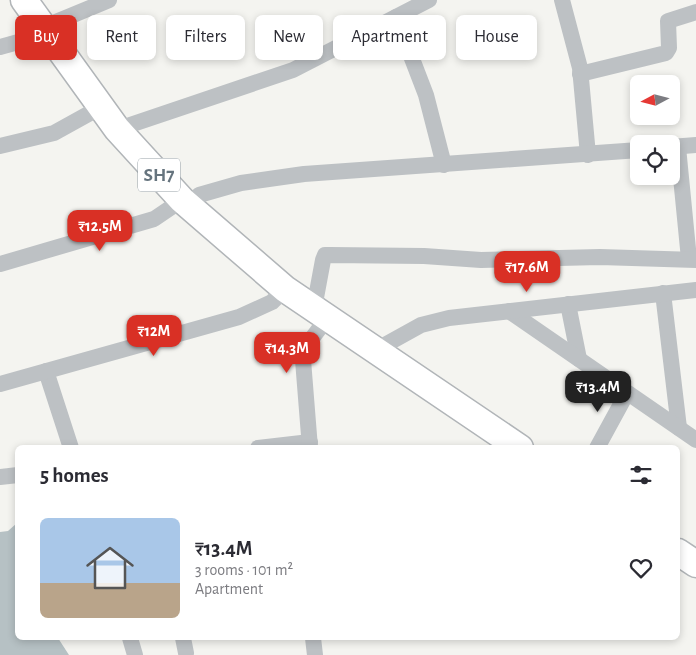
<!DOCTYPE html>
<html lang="en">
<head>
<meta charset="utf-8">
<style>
	body { margin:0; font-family:"Alegreya Sans",sans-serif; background:#f7f7f7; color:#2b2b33; height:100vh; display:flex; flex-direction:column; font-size:19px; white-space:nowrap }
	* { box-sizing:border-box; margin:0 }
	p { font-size:16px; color:#7c7c81 }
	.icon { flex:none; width:28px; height:28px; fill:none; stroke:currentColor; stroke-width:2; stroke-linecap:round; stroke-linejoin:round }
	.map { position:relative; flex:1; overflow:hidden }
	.drawer { position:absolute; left:15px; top:445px; width:665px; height:195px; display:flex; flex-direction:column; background:#fff; border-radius:8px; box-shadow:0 2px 8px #0003 }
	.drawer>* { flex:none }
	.hud { position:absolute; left:15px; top:15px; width:666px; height:45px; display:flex; gap:10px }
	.needle { width:32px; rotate:263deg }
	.buttons { position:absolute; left:630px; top:75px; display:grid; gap:10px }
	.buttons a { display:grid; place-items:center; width:50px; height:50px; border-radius:8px; background:#fff; box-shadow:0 2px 8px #0003; font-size:25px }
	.price { position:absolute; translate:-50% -42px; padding:0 11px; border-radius:10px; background:#d93025; color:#fff; font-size:16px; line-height:32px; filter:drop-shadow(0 1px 2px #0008) }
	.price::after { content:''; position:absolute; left:50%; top:30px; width:15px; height:11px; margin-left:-8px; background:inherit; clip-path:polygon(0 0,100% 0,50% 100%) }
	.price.selected { background:#222; color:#fff }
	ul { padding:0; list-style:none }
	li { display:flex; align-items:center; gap:15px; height:125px; padding:0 25px }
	li span { display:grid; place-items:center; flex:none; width:140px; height:100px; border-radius:8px; color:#555 }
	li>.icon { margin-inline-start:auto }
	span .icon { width:60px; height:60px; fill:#fffc; stroke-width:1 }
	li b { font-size:21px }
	h2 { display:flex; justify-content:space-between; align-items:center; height:60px; padding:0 25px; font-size:21px }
	.tag { padding:0 18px; border-radius:8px; background:#fff; box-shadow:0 2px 8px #0003; font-size:18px; line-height:45px }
	.tag.selected { background:#d93025; color:#fff }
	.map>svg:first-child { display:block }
</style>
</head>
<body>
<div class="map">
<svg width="696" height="655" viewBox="0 0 696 655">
	<rect width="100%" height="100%" fill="#f4f4f0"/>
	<path fill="#b6c1c4" d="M17,523L18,638H58L69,655H0V532L8,531Z"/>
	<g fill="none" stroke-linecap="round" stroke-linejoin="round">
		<g stroke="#b1b5b8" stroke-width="29">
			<g id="primary">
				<path d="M24,0L117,129L182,200L285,289L520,448"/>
				<path d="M678,552L696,564"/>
			</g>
		</g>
		<g stroke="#bdc1c4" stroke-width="16">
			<path d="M562,0L580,68L588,155"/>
			<path d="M396,17L426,95L444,165"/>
			<path d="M56,22L109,0"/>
			<path d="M0,47L47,34"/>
			<path d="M580,74L666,53L669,48L668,21L696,12"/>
			<path d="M130,125L293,70L429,0"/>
			<path d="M0,146L54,133L101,107"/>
			<path d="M671,147L696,145"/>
			<path d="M678,147L689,259"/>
			<path d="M199,195L241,183L304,174L639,150"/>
			<path d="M0,264L154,219L182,200"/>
			<path d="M663,293L679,428"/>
			<path d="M315,303L323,260L325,255H330L424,256L481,260L600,257L696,260"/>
			<path d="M568,304L579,359"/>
			<path d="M509,311L696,440"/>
			<path d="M374,351L421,325L449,318L696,290"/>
			<path d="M46,371L71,448"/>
			<path d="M0,384L239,317L272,302L285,289"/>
			<path d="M258,448L310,442"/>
			<path d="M310,448L303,360L307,345L328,317"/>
			<path d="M597,448L627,393"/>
			<path d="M0,477L18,475"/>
			<path d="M130,638L135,655"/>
			<path d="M183,638L186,653"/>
			<path d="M313,638L315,655"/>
		</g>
		<use href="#primary" stroke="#fff" stroke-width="26"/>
	</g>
	<g text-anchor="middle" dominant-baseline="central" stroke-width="5" stroke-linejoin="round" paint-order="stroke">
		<rect fill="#fff" stroke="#949ea5" stroke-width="1" x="138" y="158.5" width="42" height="33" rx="4"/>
		<g font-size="19" font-weight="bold" fill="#66747e">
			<text x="159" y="175">SH7</text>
		</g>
	</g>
</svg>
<div class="buttons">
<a><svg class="needle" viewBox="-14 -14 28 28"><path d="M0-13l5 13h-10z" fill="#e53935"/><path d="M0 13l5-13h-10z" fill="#7c7c81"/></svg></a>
<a><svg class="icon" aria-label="locate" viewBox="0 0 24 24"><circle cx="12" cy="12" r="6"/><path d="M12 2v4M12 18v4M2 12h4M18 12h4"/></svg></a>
</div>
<b class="price" style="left:100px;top:252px">₹12.5M</b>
<b class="price" style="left:527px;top:293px">₹17.6M</b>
<b class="price" style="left:154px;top:357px">₹12M</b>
<b class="price" style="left:287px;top:374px">₹14.3M</b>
<b class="price selected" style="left:598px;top:413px">₹13.4M</b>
<div class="hud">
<a class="tag selected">Buy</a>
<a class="tag">Rent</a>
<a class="tag">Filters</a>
<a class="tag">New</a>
<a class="tag">Apartment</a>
<a class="tag">House</a>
</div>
<section class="drawer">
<h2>5 homes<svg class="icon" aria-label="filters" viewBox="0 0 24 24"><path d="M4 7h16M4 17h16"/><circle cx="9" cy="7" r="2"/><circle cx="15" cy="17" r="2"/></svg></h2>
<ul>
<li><span style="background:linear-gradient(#a9c7e8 65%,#b9a48a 0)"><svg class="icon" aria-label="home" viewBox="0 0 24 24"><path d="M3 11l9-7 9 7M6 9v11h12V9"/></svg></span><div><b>₹13.4M</b><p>3 rooms · 101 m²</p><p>Apartment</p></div><svg class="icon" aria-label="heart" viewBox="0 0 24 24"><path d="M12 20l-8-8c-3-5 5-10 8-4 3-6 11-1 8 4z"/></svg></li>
</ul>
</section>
</div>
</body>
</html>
